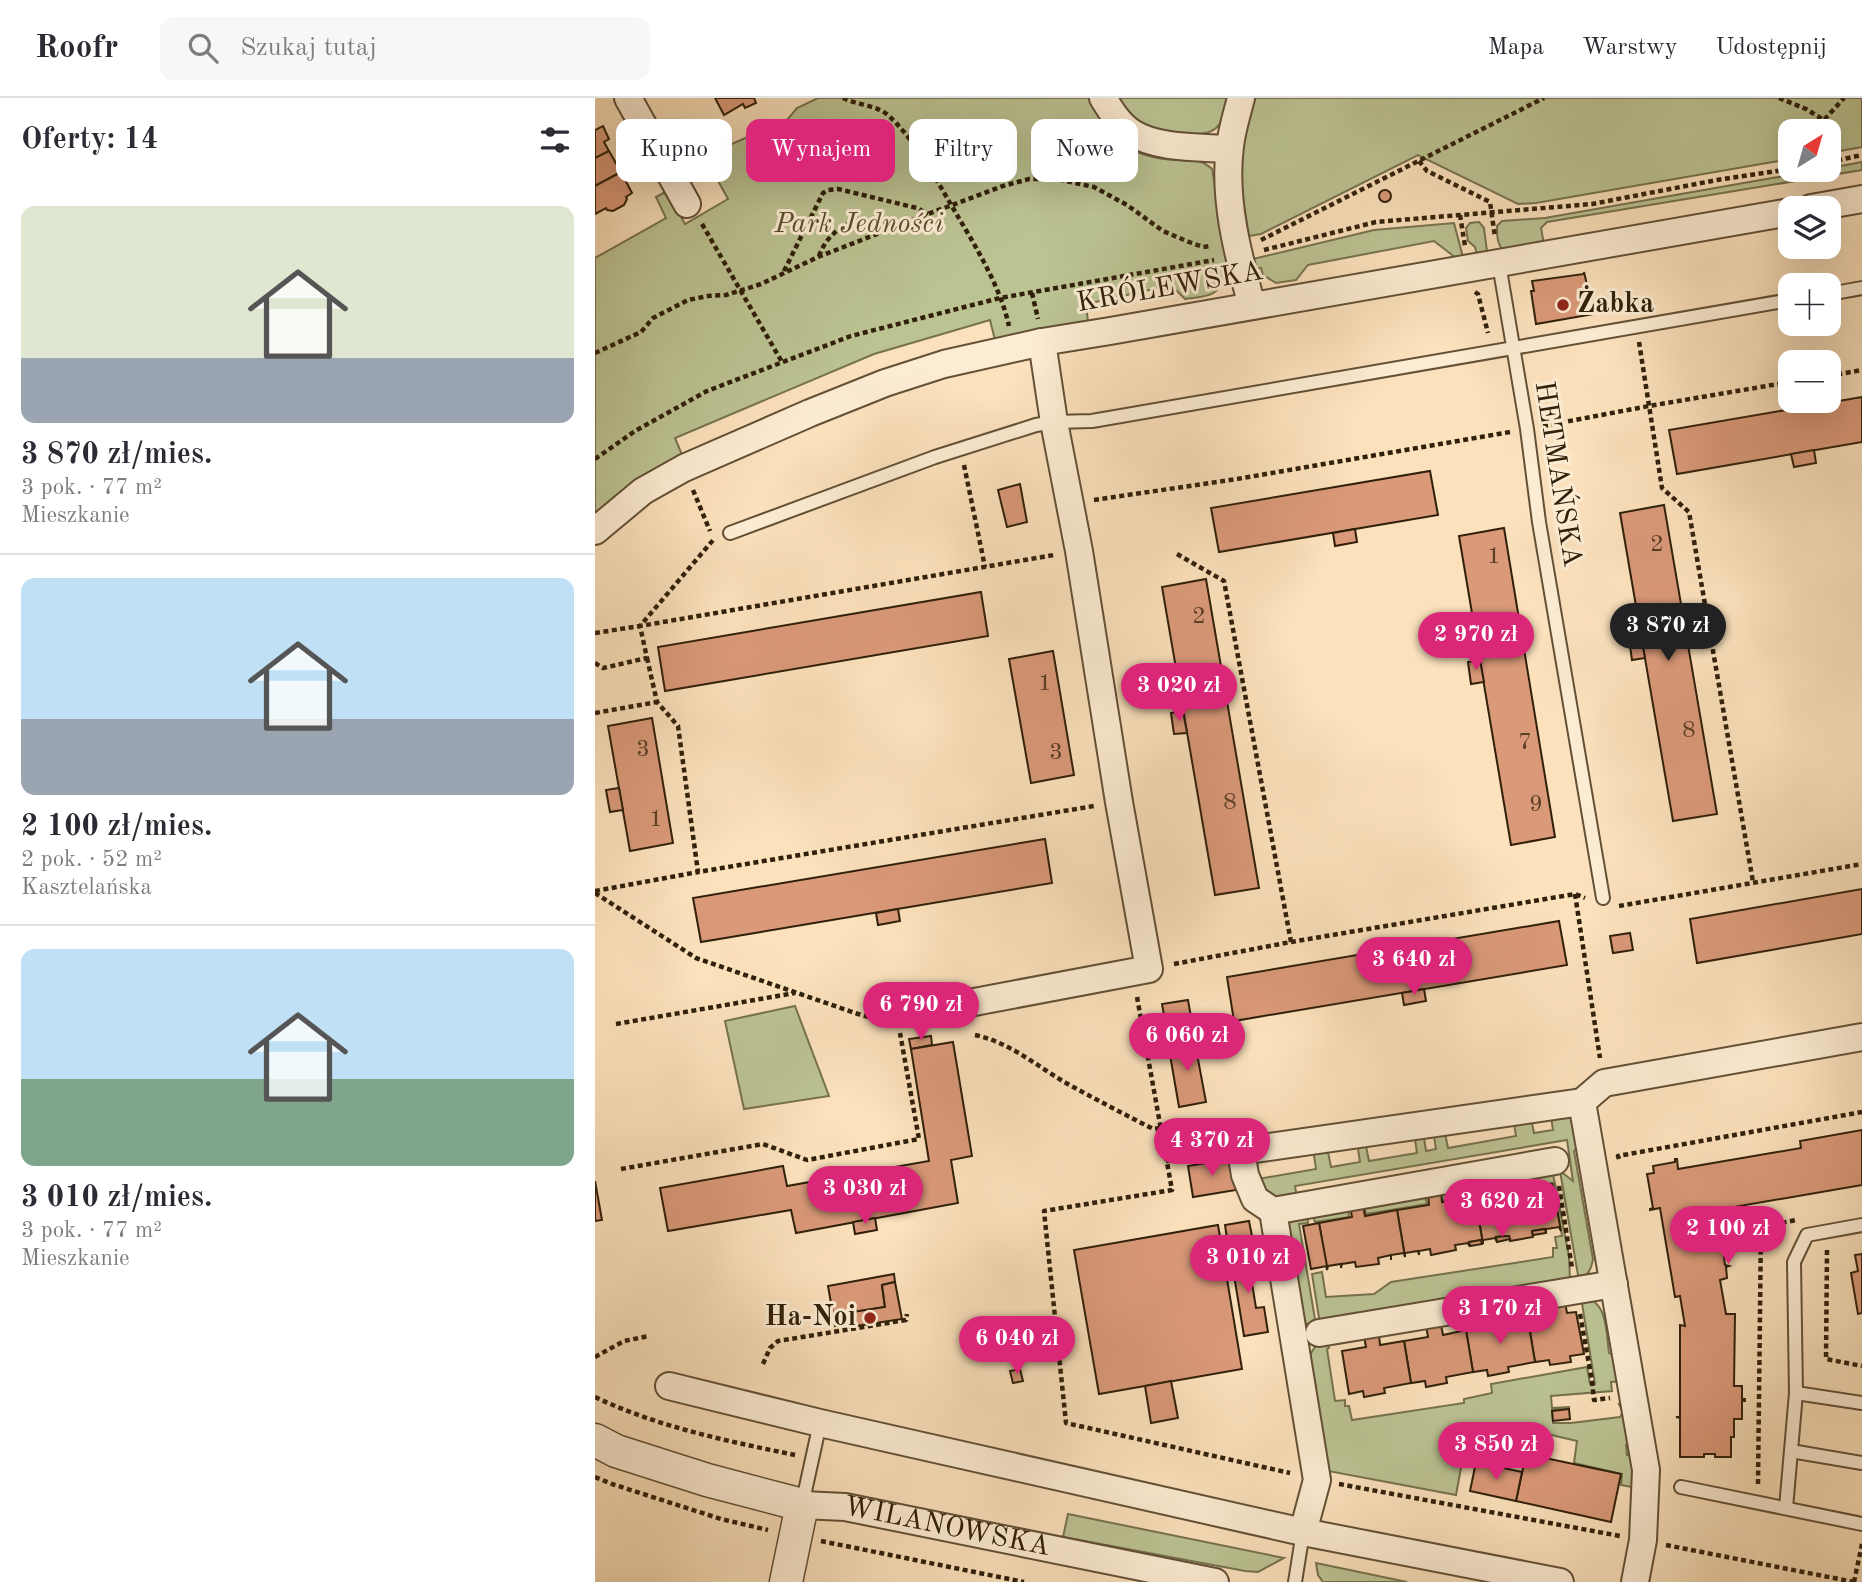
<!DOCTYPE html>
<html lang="pl">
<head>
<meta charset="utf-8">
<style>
	body { margin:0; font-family:"Old Standard TT",serif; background:#f7f7f7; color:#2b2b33; height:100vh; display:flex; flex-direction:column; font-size:26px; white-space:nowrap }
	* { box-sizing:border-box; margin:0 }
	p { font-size:23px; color:#7c7c81 }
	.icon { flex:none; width:38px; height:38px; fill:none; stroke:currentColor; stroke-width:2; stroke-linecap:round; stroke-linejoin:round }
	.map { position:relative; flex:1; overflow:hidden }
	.details { display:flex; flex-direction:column; background:#fff; width:595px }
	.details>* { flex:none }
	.guide { position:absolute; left:21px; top:21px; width:665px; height:63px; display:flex; gap:14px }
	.needle { width:46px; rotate:37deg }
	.controls { position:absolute; left:1183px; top:21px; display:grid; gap:14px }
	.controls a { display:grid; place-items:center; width:63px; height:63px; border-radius:14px; background:#fff; box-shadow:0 7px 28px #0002; font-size:35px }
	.price { position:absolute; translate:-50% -60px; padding:0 16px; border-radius:24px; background:#db2777; color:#fff; font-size:23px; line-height:46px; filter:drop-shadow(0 2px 4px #0008) }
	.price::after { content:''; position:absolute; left:50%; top:42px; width:21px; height:16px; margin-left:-10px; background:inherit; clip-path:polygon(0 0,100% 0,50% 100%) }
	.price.selected { background:#222; color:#fff }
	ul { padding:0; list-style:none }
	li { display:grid; align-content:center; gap:14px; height:371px; padding:0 21px }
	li+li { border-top:2px solid #e1e1e2 }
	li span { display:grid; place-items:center; height:217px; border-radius:14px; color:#555 }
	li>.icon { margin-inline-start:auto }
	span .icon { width:126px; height:126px; fill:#fffc; stroke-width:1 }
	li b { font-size:30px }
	h2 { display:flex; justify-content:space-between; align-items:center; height:84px; padding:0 21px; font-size:30px }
	.tag { padding:0 24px; border-radius:14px; background:#fff; box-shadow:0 7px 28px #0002; font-size:24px; line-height:63px }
	.tag.selected { background:#db2777; color:#fff }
	header { display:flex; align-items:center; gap:42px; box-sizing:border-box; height:98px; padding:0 35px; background:#fff; border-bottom:2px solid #e1e1e2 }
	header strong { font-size:33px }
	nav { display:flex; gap:38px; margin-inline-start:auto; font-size:24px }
	.search { width:490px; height:63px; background:#f7f7f7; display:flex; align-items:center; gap:18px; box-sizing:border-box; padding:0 24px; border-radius:14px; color:#7c7c81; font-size:26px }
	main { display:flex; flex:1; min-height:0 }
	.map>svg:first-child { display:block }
</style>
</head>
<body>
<header>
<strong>Roofr</strong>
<div class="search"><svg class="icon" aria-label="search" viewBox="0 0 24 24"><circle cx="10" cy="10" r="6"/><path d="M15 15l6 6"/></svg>Szukaj tutaj</div>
<nav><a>Mapa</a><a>Warstwy</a><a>Udostępnij</a></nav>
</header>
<main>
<section class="details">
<h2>Oferty: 14<svg class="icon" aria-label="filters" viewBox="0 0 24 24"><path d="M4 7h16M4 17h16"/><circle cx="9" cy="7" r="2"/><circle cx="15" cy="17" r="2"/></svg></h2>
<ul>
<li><span style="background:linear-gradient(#dfe7d0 70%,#9aa5b1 0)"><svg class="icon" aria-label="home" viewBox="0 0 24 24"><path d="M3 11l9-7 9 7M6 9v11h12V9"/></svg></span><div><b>3 870 zł/mies.</b><p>3 pok. · 77 m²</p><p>Mieszkanie</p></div></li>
<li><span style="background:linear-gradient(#bfe0f5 65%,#9aa5b1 0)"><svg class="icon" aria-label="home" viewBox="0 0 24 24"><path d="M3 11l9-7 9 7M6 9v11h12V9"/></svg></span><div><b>2 100 zł/mies.</b><p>2 pok. · 52 m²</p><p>Kasztelańska</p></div></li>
<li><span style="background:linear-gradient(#bfe0f5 60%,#7fa58c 0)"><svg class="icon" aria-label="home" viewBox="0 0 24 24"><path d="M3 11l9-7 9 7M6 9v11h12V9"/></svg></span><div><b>3 010 zł/mies.</b><p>3 pok. · 77 m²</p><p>Mieszkanie</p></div></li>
</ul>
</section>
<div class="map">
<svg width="1267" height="1484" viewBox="0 0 1267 1484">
	<rect width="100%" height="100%" fill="#fbe1bc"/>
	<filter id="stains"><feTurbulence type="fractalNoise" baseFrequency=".00286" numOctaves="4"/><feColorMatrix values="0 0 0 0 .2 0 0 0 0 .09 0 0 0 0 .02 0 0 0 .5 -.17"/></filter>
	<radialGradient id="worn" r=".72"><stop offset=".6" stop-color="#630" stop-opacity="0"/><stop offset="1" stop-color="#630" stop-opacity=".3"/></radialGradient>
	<g fill="#bcc393" stroke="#76724e" stroke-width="2">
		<path d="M223,0H495C517,42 533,60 582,62C597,63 605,60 617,71L636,175L629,177C625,200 609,198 590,201L581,192L572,188L491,206L493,224L400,242L395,222L279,256L80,340L88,359L0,416V160L71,120L61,99L72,93L90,126L133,101L111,61L121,53L193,21L202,10Z"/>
		<path d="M519,0H634C631,10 629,23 621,30C609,41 559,38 545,29C537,23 526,8 519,0Z"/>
		<path d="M660,0H1267V49L1234,55V33H1195V61L941,105L923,106L823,57L666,136L654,138C648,104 643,72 648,38C650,25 656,12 660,0Z"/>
		<path d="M1267,64V72L952,124L946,130L949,146L909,153C902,147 902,137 902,128L907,123L950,120L1177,80L1234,72V70Z"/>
		<path d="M884,124L889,130L892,153L890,156L882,157L880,149L873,143L871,130L875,125Z"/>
		<path d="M859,125L868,159L861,160L839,143L713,167L701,182L681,185L668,177L666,170L660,171L658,161L779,132Z"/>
		<path d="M200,908L234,998L149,1011L130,923Z"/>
		<path d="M955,1013L972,1017L977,1021L982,1050L979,1053L998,1161C996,1172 993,1177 984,1183L965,1073L978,1083L972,1042L700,1088L702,1100L670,1101L663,1081L721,1071L718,1051L732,1049L736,1069L765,1064L762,1044L770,1043L774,1063L822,1055L819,1035L828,1033L831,1053L841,1051L838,1032L849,1030L853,1050L921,1038L918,1019L935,1016L939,1035L958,1032Z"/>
		<path d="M957,1071L974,1158L975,1183L725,1226L717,1176L727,1174L731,1199L779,1196L796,1184L958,1159V1150H962L960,1139L967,1138L958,1085L926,1089L924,1080Z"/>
		<path d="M907,1084L909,1093L848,1103L846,1094Z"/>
		<path d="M830,1097L832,1106L771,1116L769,1107Z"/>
		<path d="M752,1106L754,1119L720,1124L717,1114Z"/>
		<path d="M712,1114L713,1125L704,1126L721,1227L718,1228L710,1225L689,1122Z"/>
		<path d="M986,1199C1013,1201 1011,1234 1014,1255L1024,1261L1027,1283L1016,1284L1017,1293L956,1298L957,1310L974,1309V1310L957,1312L958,1325H976L1025,1319L1028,1314L1024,1306H1026L1032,1315L1037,1344L1031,1347L1032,1357L1039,1356L1042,1390L1026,1387L1027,1376L979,1365L982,1343L948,1335L943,1358L871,1343L861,1397L733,1373L716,1289L721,1288L719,1280L715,1281L711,1263L720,1249L732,1243L734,1250L732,1251L740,1303L750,1302V1308H754L757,1322L869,1305V1301L897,1295L896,1286L992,1269L995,1286H1000Z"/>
		<path d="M473,1416L689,1460L663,1474L650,1473L468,1439Z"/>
		<path d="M721,1465L812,1484H728L723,1477Z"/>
	</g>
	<g fill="#da9979" stroke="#30200a" stroke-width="2">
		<path d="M120,0H159L161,5L150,10L148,6L129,17Z"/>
		<path d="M8,28L14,41L9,44L14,53L0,60V32Z"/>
		<path d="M14,53L26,74L0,88V60Z"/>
		<path d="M26,74L37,95L31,99L32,101L29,107L18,113L12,112L11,110L0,116V88Z"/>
		<circle cx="790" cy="98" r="6"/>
		<path d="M989,174L999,216L941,226L936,193H939L937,183L989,176Z"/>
		<path d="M1267,299V344L1082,376L1074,332Z"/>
		<path d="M1219,352L1221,365L1199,369L1196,356Z"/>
		<path d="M835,373L843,417L624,454L616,410Z"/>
		<path d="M425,386L432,424L412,429L403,392Z"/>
		<path d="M1069,407L1122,716L1078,723L1025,415Z"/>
		<path d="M909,430L960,739L916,747L864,438Z"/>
		<path d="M760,431L762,444L740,448L738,435Z"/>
		<path d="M611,481L664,790L620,797L567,489Z"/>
		<path d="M386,494L393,538L70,593L63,549Z"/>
		<path d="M1046,539L1050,560L1037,562L1034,541Z"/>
		<path d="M458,553L479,677L436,685L414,561Z"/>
		<path d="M885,562L889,584L876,586L873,564Z"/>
		<path d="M588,613L592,635L579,636L576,615Z"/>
		<path d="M57,620L78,745L35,753L13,628Z"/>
		<path d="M24,690L28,712L15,714L11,692Z"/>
		<path d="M450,741L457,785L106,844L98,800Z"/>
		<path d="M1267,791V836L1102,865L1095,821Z"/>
		<path d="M303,811L305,823L283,827L281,815Z"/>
		<path d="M964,823L972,867L639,923L632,879Z"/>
		<path d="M1035,835L1038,852L1018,855L1015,838Z"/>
		<path d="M829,891L831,903L809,907L807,895Z"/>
		<path d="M593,902L598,930L572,934L567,906Z"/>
		<path d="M336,938L337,947L316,951L314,941Z"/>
		<path d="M599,940L611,1004L584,1009L573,945Z"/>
		<path d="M358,944L377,1058L356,1062L363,1105L201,1135L196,1112L73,1133L65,1090L188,1068L192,1088L334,1063L316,951Z"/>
		<path d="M1267,1032V1087L1133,1110V1112L1114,1114L1120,1152L1128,1151L1130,1167L1134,1168L1131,1169L1132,1180L1125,1182L1131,1216H1140L1139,1288H1147V1301H1150V1303H1147V1321H1139V1339H1136V1359H1120V1356H1109V1359H1085V1320L1081,1319H1085V1227L1090,1228L1085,1198L1080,1199L1065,1110L1055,1112V1111L1058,1110L1052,1076L1059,1075L1058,1068L1080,1064V1061H1082L1083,1071L1206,1050L1205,1043Z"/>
		<path d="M636,1061L641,1092L598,1099L593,1068Z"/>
		<path d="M923,1081L925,1091L957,1086L966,1133L964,1129L951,1131V1135L950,1131L937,1133L938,1139L915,1143L914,1138L901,1139L902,1144L900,1140L888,1142V1146L880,1099L912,1093L910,1083Z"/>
		<path d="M0,1083L7,1122L0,1123Z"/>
		<path d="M846,1094L847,1104L880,1099L888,1146L886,1142L874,1144V1148L873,1145L860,1147L861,1152L836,1157L835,1151L824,1153V1157L823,1153L810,1155V1159L802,1112L834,1107L833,1096Z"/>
		<path d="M768,1107L770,1118L802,1112L810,1159L809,1155L796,1157V1162V1157L783,1160L784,1166L761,1169L760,1164L747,1166L746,1170V1166L733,1168L732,1172L724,1125L757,1119L755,1109Z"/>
		<path d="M280,1120L282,1132L260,1136L258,1124Z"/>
		<path d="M654,1123L658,1143L633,1147L630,1127Z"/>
		<path d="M724,1125L732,1168L716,1171L708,1128Z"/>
		<path d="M623,1127L647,1271L504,1296L479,1152Z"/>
		<path d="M950,1131L951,1135L938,1137L937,1133Z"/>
		<path d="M914,1138L915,1141L902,1144L901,1139Z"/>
		<path d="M886,1142L887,1146L875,1148L874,1144Z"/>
		<path d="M660,1155L664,1178L656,1179L661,1210L669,1209L673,1234L649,1238L636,1159Z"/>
		<path d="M1267,1156V1215L1263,1216L1256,1175L1263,1173L1260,1157Z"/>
		<path d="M299,1176L300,1184L287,1187L290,1209L258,1214L260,1224L240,1228L233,1188Z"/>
		<path d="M300,1184L307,1221L261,1228L258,1214L290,1209L287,1187Z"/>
		<path d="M970,1205L972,1215L981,1214L989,1256L975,1258L976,1264L955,1267L954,1262L940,1264L933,1222L957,1218L955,1207Z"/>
		<path d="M908,1215L910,1226L933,1222L940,1264L913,1269L914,1274L893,1278L892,1272L878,1274L871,1232L895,1228L893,1218Z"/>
		<path d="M846,1227L848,1237L871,1232L878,1274L851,1279L852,1285L831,1289L830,1283L816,1285L809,1243L833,1239L831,1228Z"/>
		<path d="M784,1237L785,1247L809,1243L816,1285L789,1290L790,1295L769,1299L768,1293L754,1296L747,1253L771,1249L769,1239Z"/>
		<path d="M425,1271L428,1283L418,1285L415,1273Z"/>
		<path d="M576,1283L583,1320L556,1325L550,1288Z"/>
		<path d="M974,1311L975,1321L958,1323L957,1313Z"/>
		<path d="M931,1356L1026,1376L1016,1424L921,1403Z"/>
		<path d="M881,1364L927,1374L921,1403L875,1393Z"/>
	</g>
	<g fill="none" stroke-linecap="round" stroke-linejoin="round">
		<g stroke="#635036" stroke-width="16">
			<g id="service">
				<path d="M904,166L932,331L944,424L1008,800"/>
				<path d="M1234,196L1267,190"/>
				<path d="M135,435L340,359L441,327L459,324L497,323L1195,202"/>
				<path d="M306,916L374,905"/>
				<path d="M1201,1295L1267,1305"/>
				<path d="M1196,1353L1267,1365"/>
				<path d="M1086,1389L1267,1426"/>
				<path d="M207,1407L225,1325"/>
				<path d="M1191,1410L1201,1295L1199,1164L1212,1137L1267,1127"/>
				<path d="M700,1484L708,1434"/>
			</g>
		</g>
		<g stroke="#635036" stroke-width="30">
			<g id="minor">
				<path d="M33,0L92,106"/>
				<path d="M508,0C516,13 524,26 536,34C561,51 605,49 634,51"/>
				<path d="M646,0C642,16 637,31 635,48C628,101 643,157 657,208"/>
				<path d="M1216,110L1267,101"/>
				<path d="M0,433L48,393L89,370L215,315L290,285L349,266L447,244L515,233L1195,114"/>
				<path d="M374,905L554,871L524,704L484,453L459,324L447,244"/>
				<path d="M987,1004L1051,1372L1048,1442L1040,1484"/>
				<path d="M987,1004L1009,985L1267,939"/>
				<path d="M678,1113L660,1101L650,1077L646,1053L987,1004"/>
				<path d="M724,1235L1019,1186"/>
				<path d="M74,1288L225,1325L708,1434L965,1484"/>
				<path id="s1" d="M207,1407L250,1409L620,1484"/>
				<path d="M708,1434L722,1382L678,1113L960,1063"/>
			</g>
		</g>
		<g stroke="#635036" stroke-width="35">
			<path id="tertiary" d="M0,1342L21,1353L112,1382L207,1407L191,1484"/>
		</g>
		<g stroke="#30200a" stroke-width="4.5" stroke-dasharray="5 3.5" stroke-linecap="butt">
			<path d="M248,0C262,7 281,7 293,17C321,43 339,78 358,110C379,146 405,187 414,228"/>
			<path d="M1184,0L1211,11L1229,22L1249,0"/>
			<path d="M1220,33L1229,22"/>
			<path d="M824,63L832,73L895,104L900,139"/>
			<path d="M1234,64L1267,57"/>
			<path d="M865,117L870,148"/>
			<path d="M107,126L187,264"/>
			<path d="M666,142L949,0"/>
			<path d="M669,152L781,124L997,106L1122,82L1195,71"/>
			<path d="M224,158C234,130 265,111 292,133"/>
			<path d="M189,173L228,95L233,92L243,91L322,110L333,116"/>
			<path d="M880,194L883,196L893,235"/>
			<path d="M437,195L443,221"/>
			<path d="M1044,244L1067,390L1094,414L1158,784"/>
			<path d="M0,255L46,234L58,220L93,202L113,198L131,197L166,186L223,159L333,116L408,88L434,81H462L499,89L532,107L568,133L594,144L608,149L616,148"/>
			<path d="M1234,278L1267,272"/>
			<path d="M948,328L1054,308L1195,284"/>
			<path d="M0,361L40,333L112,293L256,238L405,200L619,162"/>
			<path d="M369,367L390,469"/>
			<path d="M98,392L115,433"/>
			<path d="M499,402L642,381L915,334"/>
			<path d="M582,456L629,483L696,844"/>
			<path d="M0,535L45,528L119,441"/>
			<path d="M52,560L62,604L83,628L103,774L499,708"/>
			<path d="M0,565L8,570L52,560L45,528L459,457"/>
			<path d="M0,615L62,604"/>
			<path d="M0,793L103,774"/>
			<path d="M0,795L101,860L263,916L277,920L288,919"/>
			<path d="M980,796L1005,960"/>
			<path d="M1024,808L1267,766"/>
			<path d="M579,866L696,844L980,796L990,800"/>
			<path d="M542,899L577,1092L449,1113L471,1325L695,1375"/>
			<path d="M21,926L200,895"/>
			<path d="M380,937C414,944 442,968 471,985C500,1001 529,1016 558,1031L565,1030"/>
			<path d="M1024,1061L1023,1058L1267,1014"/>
			<path d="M571,1063L622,1056"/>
			<path d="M26,1071L168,1046L212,1062L324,1041L305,935"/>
			<path d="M964,1088L977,1170"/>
			<path d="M1119,1131L1171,1128L1201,1122"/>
			<path d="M1232,1152L1231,1261L1267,1268"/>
			<path d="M985,1216L997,1283L999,1302L1015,1300"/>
			<path d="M0,1259L29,1243L54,1238"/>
			<path d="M168,1266L175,1250L183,1243L311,1222L312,1216"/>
			<path d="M0,1299C63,1329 132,1343 200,1357"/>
			<path d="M0,1379L17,1386L126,1421L173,1432"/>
			<path d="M744,1386L1025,1438"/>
			<path d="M1163,1386L1166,1128"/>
			<path d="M226,1443L429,1484"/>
			<path d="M1071,1447L1259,1484"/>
			<path d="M1259,1484L1267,1446"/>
		</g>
		<use href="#service" stroke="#fcecd3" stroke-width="12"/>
		<use href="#minor" stroke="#fcecd3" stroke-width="26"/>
		<use href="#tertiary" stroke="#fcecd3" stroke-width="32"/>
	</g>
	<g fill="#8f2418" stroke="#fcecd3" stroke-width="2.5">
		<circle cx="968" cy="207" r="7"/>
		<circle cx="275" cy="1220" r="7"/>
	</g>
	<g text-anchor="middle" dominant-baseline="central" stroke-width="6" stroke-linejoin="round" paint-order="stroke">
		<g font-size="24" fill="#5a3e26">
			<text x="1062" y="447">2</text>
			<text x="899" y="459">1</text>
			<text x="604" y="519">2</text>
			<text x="450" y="586">1</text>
			<text x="1094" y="633">8</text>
			<text x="930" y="645">7</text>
			<text x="48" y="652">3</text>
			<text x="461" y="655">3</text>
			<text x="635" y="705">8</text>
			<text x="941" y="707">9</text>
			<text x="61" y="722">1</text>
		</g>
		<g font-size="28" font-style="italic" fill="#5a5133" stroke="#fcecd3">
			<text x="264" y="127">Park Jedności</text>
		</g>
		<g font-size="28" fill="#30200a" stroke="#fcecd3">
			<text transform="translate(575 190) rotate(-10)">KRÓLEWSKA</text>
			<text transform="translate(962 376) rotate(81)">HETMAŃSKA</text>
			<text stroke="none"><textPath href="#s1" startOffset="147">WILANOWSKA</textPath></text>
		</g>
		<g font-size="28" font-weight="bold" fill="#30200a" stroke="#fcecd3" text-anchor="start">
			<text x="982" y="207">Żabka</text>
			<text x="261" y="1220" text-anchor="end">Ha-Noi</text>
		</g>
	</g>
	<rect width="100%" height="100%" filter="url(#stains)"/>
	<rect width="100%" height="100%" fill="url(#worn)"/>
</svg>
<div class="controls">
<a><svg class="needle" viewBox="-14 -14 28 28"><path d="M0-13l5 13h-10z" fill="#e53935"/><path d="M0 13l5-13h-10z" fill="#7c7c81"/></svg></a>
<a><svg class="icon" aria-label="layers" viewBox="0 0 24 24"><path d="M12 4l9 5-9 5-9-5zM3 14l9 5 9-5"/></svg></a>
<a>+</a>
<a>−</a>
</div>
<b class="price selected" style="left:1073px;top:565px">3 870 zł</b>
<b class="price" style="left:881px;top:574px">2 970 zł</b>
<b class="price" style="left:584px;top:625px">3 020 zł</b>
<b class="price" style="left:819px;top:899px">3 640 zł</b>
<b class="price" style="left:326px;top:944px">6 790 zł</b>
<b class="price" style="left:592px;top:975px">6 060 zł</b>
<b class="price" style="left:617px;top:1080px">4 370 zł</b>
<b class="price" style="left:270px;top:1128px">3 030 zł</b>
<b class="price" style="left:907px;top:1141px">3 620 zł</b>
<b class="price" style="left:1133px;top:1168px">2 100 zł</b>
<b class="price" style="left:653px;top:1197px">3 010 zł</b>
<b class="price" style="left:905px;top:1248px">3 170 zł</b>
<b class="price" style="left:422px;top:1278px">6 040 zł</b>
<b class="price" style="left:901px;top:1384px">3 850 zł</b>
<div class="guide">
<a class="tag">Kupno</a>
<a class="tag selected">Wynajem</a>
<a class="tag">Filtry</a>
<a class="tag">Nowe</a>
</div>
</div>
</main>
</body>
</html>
